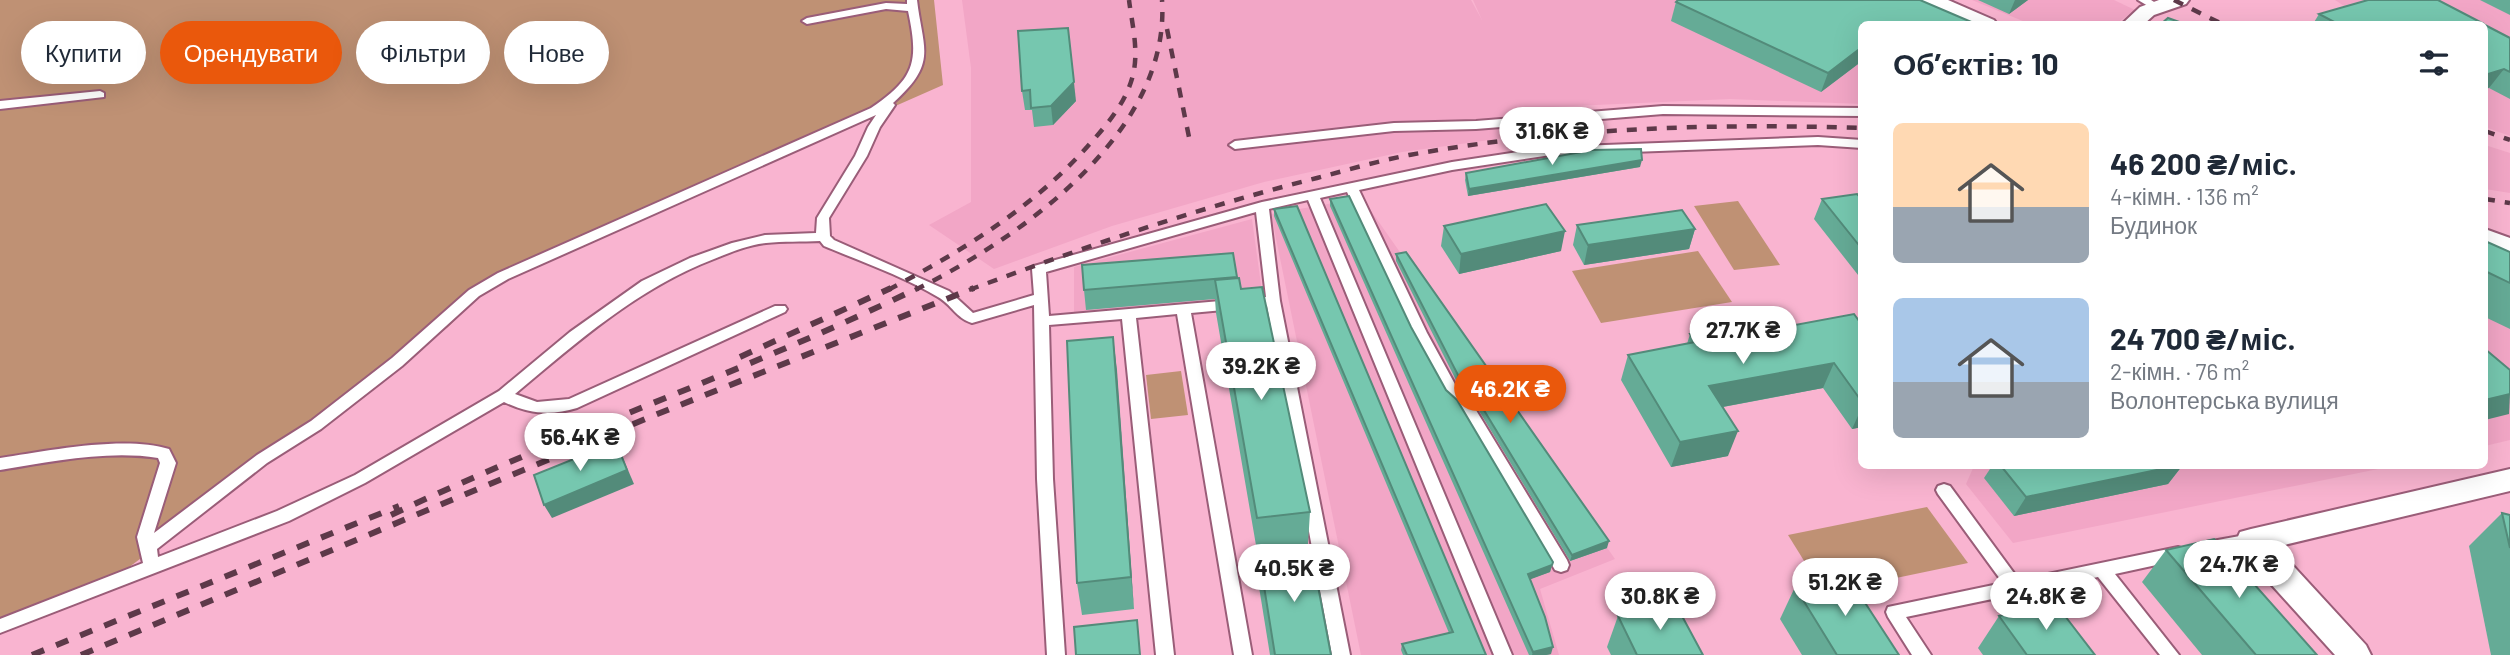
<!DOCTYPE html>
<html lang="uk">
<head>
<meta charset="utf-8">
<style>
	body { margin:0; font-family:Barlow,sans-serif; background:#f2f2f3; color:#1f2937; height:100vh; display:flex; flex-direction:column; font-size:26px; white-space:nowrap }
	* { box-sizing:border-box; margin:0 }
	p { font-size:23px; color:#747a83 }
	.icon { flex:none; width:38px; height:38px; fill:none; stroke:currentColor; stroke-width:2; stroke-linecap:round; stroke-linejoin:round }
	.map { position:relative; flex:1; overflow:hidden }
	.side { position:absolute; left:1858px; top:21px; width:630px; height:448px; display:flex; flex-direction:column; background:#fff; border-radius:10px; box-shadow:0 7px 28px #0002 }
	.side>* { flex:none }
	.guide { position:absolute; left:21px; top:21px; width:665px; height:63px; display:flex; gap:14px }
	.price { position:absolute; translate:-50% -60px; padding:0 16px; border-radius:24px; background:#fff; color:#222; font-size:23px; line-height:46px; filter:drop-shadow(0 2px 4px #0008) }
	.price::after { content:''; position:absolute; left:50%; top:42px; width:21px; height:16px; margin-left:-10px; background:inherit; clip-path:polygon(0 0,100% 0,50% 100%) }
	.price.active { background:#ea580c; color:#fff }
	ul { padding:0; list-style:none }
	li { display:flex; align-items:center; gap:21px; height:175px; padding:0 35px }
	li span { display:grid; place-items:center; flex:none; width:196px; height:140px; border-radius:10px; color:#555 }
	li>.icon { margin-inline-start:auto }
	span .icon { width:84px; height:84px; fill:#fffc; stroke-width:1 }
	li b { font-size:30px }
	h2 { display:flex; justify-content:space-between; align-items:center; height:84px; padding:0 35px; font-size:30px }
	.tag { padding:0 24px; border-radius:32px; background:#fff; box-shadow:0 7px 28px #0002; font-size:24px; line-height:63px }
	.tag.active { background:#ea580c; color:#fff }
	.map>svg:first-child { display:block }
</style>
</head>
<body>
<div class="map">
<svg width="2510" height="655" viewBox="0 0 2510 655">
	<rect width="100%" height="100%" fill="#f9b4d0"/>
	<g fill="#f2a6c6">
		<path d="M962,0H1471L1482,20L1473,0H1887L1862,24V104L1730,99L1528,108L1541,133L1402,152L1264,182L1112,226L994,269L929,225L971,202V68Z"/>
		<path d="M1972,0H2114L2135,10L2116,24H2030Z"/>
		<path d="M2335,0H2510V136L2485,127V24H2334L2361,17Z"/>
		<path d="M2485,145L2510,153V193L2485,189Z"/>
		<path d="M1362,198L1615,559L1540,589L1559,655H1361L1271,214Z"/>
		<path d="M1252,219L1263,299L1074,315V267Z"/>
		<path d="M2485,262L2510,273V440L2485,446Z"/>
		<path d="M1974,466H2393L2013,543L1966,484Z"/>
	</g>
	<g fill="#bf9174">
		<path d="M0,0H934L943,85L548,259L487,288L448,327L124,571L0,618Z"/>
		<path d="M1738,201L1780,265L1734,270L1694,206Z"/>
		<path d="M1698,251L1732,302L1601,323L1572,271Z"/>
		<path d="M1181,371L1188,415L1151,419L1146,375Z"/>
		<path d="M1927,507L1968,563L1824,593L1788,535Z"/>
	</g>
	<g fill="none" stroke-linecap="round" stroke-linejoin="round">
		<g stroke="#9a5d78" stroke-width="4">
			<g id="lane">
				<path d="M907,0H917C923,50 938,63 893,103L895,105L880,127L867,156L829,218L830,236L834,240L949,291L973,313L1034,295L1032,269L1034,266L1262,202L1452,162L1551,147L1818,137L1862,140V148L1818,145L1551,155L1452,170L1359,190L1427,333L1457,388L1468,397L1567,560L1569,565L1567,570L1561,572L1555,570L1458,405L1447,396L1413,333L1347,192L1320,198L1512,655H1494L1308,200L1269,209L1280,301L1350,655H1332L1267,306L1191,313L1252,655H1234L1177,314L1136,318L1174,655H1156L1122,319L1049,325L1053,479L1065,655H1047L1037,479L1034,305L972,323C956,318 952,305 938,297C903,276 862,262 824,246L820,241C802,242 783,241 766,243C748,245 731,252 714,259C638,288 577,342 515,394L537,402L569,399L775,306H785L787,309L785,312L577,408C551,416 529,414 504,402L365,483L289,521L0,633V619L143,563L137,537L160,463L158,458C107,450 51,462 0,470V458C46,451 125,435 169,449L176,463L154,533L257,455L311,421L392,358L469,290L498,273L871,108C915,78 919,62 908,11L886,9L807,24L802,21L807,18L886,3L907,4ZM876,115L868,127L855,156L817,218L816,233L765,235L732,243L690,258L642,281L570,332L499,391L355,475L277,511L158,557L157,549L267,463L321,429L402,366L479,296L508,279ZM1256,212L1266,297L1049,316L1046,272Z"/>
				<path d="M2138,0H2151L2162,7L2161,9H2153Z"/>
				<path d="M100,91L104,93V97L0,109V101Z"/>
				<path d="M1663,106L1862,108V116L1663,114L1476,129L1394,131L1235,149L1229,145L1235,141L1394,123L1476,121Z"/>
				<path d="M1944,484L1950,486L2019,580L2178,547L2184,549L2186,554L2184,559L2115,574L2179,655H2160L2098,577L1906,617L1931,655H1912L1888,617L1886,612L1888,607L2003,583L1938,494L1936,490L1938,486Z"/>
				<path d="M2251,534L2257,536L2259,541L2257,546L2251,548L2201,557L2195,555L2193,550L2195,545L2201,543Z"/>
			</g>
		</g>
		<g stroke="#9a5d78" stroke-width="4">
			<g id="street">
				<path d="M1921,0H1948L1994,20L1997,24H1971L1924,4Z"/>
				<path d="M2159,0H2189L2186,4L2154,15L2144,24H2122L2140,7Z"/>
				<path d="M2485,229L2510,238V256L2485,247Z"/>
				<path d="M2510,469V491L2276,547L2366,645L2371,655H2335L2240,550L2236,541L2240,532L2251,529Z"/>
			</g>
		</g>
		<use href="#lane" fill="#fff" fill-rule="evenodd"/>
		<use href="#street" fill="#fff" fill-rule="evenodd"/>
		<g stroke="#5d3949" stroke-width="4.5" stroke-dasharray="10 10" stroke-linecap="butt">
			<path d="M2174,0L2222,24"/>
			<path d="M1167,29L1190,142"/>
			<path d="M2485,131L2510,140"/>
			<path d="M2485,199L2510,203"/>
			<path d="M888,290C962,251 1031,209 1087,147C1106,126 1126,103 1133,75C1139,50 1132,24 1129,0"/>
			<path d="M915,290C1020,238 1171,133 1162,0"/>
			<path d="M969,290C1084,247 1198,208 1317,178C1347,170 1378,161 1409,155C1558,128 1711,123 1862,128"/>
		</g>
		<g stroke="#5d3949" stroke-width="6" stroke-dasharray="13 13" stroke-linecap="butt">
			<path d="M740,357L891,288"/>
			<path d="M391,515C564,433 746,372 918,288"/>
			<path d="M32,655L399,506"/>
			<path d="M81,655L655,415L974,288"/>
		</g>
	</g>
	<g fill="#65ab96">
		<path d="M1978,0H2028L2009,14Z"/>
		<path d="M2480,0H2510V15Z"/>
		<path d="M1676,2L1862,24V61L1821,92L1671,21Z"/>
		<path d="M2319,14L2484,24H2313Z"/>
		<path d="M1018,31L1076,101L1053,125L1034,127L1032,110H1025L1022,91Z"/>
		<path d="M2510,38V99L2489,88Z"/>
		<path d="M1640,167L1468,196L1465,180L1466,173Z"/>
		<path d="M1330,199L1411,327L1446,390L1553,562L1550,572L1530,579L1551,654L1546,655H1529L1330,206Z"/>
		<path d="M1822,199H1862V280L1814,219Z"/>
		<path d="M1274,209L1486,655H1403L1401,650L1402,644L1449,633L1274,216Z"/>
		<path d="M1577,225L1695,229L1689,249L1584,265L1573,245Z"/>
		<path d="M1444,226L1561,251L1459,274L1441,246Z"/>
		<path d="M2485,241L2510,252V329L2485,317Z"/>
		<path d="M1233,253L1237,278L1310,512L1308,544L1257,551L1216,313L1215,299L1086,310L1084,290Z"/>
		<path d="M1396,254L1607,548L1570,561L1470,396L1459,386L1396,261Z"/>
		<path d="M1862,325V427L1852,429L1823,388L1723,407L1728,456L1671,467L1621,380L1628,355L1687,344L1690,334L1790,326Z"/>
		<path d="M1113,337L1134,609L1082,615L1077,583Z"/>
		<path d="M1992,466H2182L2168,484L2014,516L1984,478Z"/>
		<path d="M2502,513L2510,515V655H2491L2469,546Z"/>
		<path d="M2166,550L2317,655H2202L2142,582Z"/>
		<path d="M1259,555L1331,655H1270L1259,587Z"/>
		<path d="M1795,587L1899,655H1802L1780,619Z"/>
		<path d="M1618,616L1703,655H1611L1607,647Z"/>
		<path d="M1999,616L2095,655H1983L1978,648Z"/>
	</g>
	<g fill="#538b7a">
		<path d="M2015,0H2028L2009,14Z"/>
		<path d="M1068,28L1076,101L1053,125L1051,106Z"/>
		<path d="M1862,47V61L1821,92L1828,73Z"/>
		<path d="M2504,69L2489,88L2485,89V75Z"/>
		<path d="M1642,160L1640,167L1468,196L1469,189Z"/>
		<path d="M1695,229L1689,249L1584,265L1588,245Z"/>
		<path d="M1565,231L1561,251L1459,274L1461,254Z"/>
		<path d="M1113,337L1117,370L1134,609L1131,577Z"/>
		<path d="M1834,363L1823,388L1701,411L1709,386Z"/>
		<path d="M2510,394L2509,414L2485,420V400Z"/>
		<path d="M1862,407V427L1852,429Z"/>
		<path d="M1738,431L1728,456L1671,467L1680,442Z"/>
		<path d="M616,442L634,484L552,518L544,505Z"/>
		<path d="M2176,466H2182L2168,484L2014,516L2026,497Z"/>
		<path d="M1609,541L1607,548L1570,561L1572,555Z"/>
		<path d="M1552,565L1550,572L1526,581L1528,574Z"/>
		<path d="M1553,647L1551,654L1546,655H1532L1533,652Z"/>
	</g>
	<g fill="#76c7af" stroke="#538b7a" stroke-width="2">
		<path d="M1678,0H1920L1976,24H1862V47L1828,73L1676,2Z"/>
		<path d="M2368,0H2438L2484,24H2338L2319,14Z"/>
		<path d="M2168,18L2185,24H2161Z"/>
		<path d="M2485,25L2510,38V72L2504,69L2485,75Z"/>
		<path d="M1068,28L1074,82L1051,106L1031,108L1030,90L1022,91L1018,31Z"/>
		<path d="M1641,149L1642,160L1469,189L1466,173L1592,150Z"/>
		<path d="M1857,194L1862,199V249L1822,199Z"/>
		<path d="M1349,196L1411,327L1446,390L1457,400L1553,562L1552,565L1528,574L1545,617L1553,647L1533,652L1330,199Z"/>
		<path d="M1546,204L1565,231L1461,254L1444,226Z"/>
		<path d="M1297,206L1486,655H1407L1402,644L1453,632L1274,209Z"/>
		<path d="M1682,210L1695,229L1588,245L1577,225Z"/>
		<path d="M2485,241L2510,252V283L2485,271Z"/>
		<path d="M1406,252L1609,541L1572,555L1471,389L1460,379L1396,254Z"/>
		<path d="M1233,253L1237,277L1084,290L1082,265Z"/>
		<path d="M1239,278L1241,289L1262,287L1310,512L1257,518L1215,280Z"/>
		<path d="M1854,314L1862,325V402L1834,363L1709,386L1738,431L1680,442L1628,355L1695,342L1690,334L1784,317L1790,326Z"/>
		<path d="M1113,337L1131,577L1077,583L1067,341Z"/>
		<path d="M2485,349L2510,370V394L2485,400Z"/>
		<path d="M616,442L627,470L544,505L534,475Z"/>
		<path d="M2001,466H2176L2026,497Z"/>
		<path d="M2502,513L2510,515V548Z"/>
		<path d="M2214,539L2317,655H2256L2166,550Z"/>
		<path d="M1311,549L1331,655H1275L1259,555Z"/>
		<path d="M1847,575L1899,655H1837L1795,587Z"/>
		<path d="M1675,603L1703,655H1637L1618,616Z"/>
		<path d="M2055,603L2095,655H2027L1999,616Z"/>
		<path d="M1137,620L1140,655H1076L1074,627Z"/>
	</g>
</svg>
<b class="price" style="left:1552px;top:167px">31.6K ₴</b>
<b class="price" style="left:1743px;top:366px">27.7K ₴</b>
<b class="price" style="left:1261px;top:402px">39.2K ₴</b>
<b class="price active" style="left:1510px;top:425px">46.2K ₴</b>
<b class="price" style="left:580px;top:473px">56.4K ₴</b>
<b class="price" style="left:2239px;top:600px">24.7K ₴</b>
<b class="price" style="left:1294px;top:604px">40.5K ₴</b>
<b class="price" style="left:1845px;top:618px">51.2K ₴</b>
<b class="price" style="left:1660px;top:632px">30.8K ₴</b>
<b class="price" style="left:2046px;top:632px">24.8K ₴</b>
<div class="guide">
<a class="tag">Купити</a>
<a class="tag active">Орендувати</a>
<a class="tag">Фільтри</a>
<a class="tag">Нове</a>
</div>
<section class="side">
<h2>Об’єктів: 10<svg class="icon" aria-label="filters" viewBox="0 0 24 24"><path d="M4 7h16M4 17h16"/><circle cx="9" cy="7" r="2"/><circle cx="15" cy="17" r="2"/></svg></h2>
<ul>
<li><span style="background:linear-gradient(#ffd9b3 60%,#9aa5b1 0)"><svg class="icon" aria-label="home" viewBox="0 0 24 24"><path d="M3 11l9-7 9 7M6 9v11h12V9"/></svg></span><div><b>46 200 ₴/міс.</b><p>4-кімн. · 136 m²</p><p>Будинок</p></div></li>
<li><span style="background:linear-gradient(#a9c7e8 60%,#9aa5b1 0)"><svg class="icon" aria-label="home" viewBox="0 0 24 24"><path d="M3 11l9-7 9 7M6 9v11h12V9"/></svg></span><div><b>24 700 ₴/міс.</b><p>2-кімн. · 76 m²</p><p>Волонтерська вулиця</p></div></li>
</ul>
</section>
</div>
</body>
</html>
